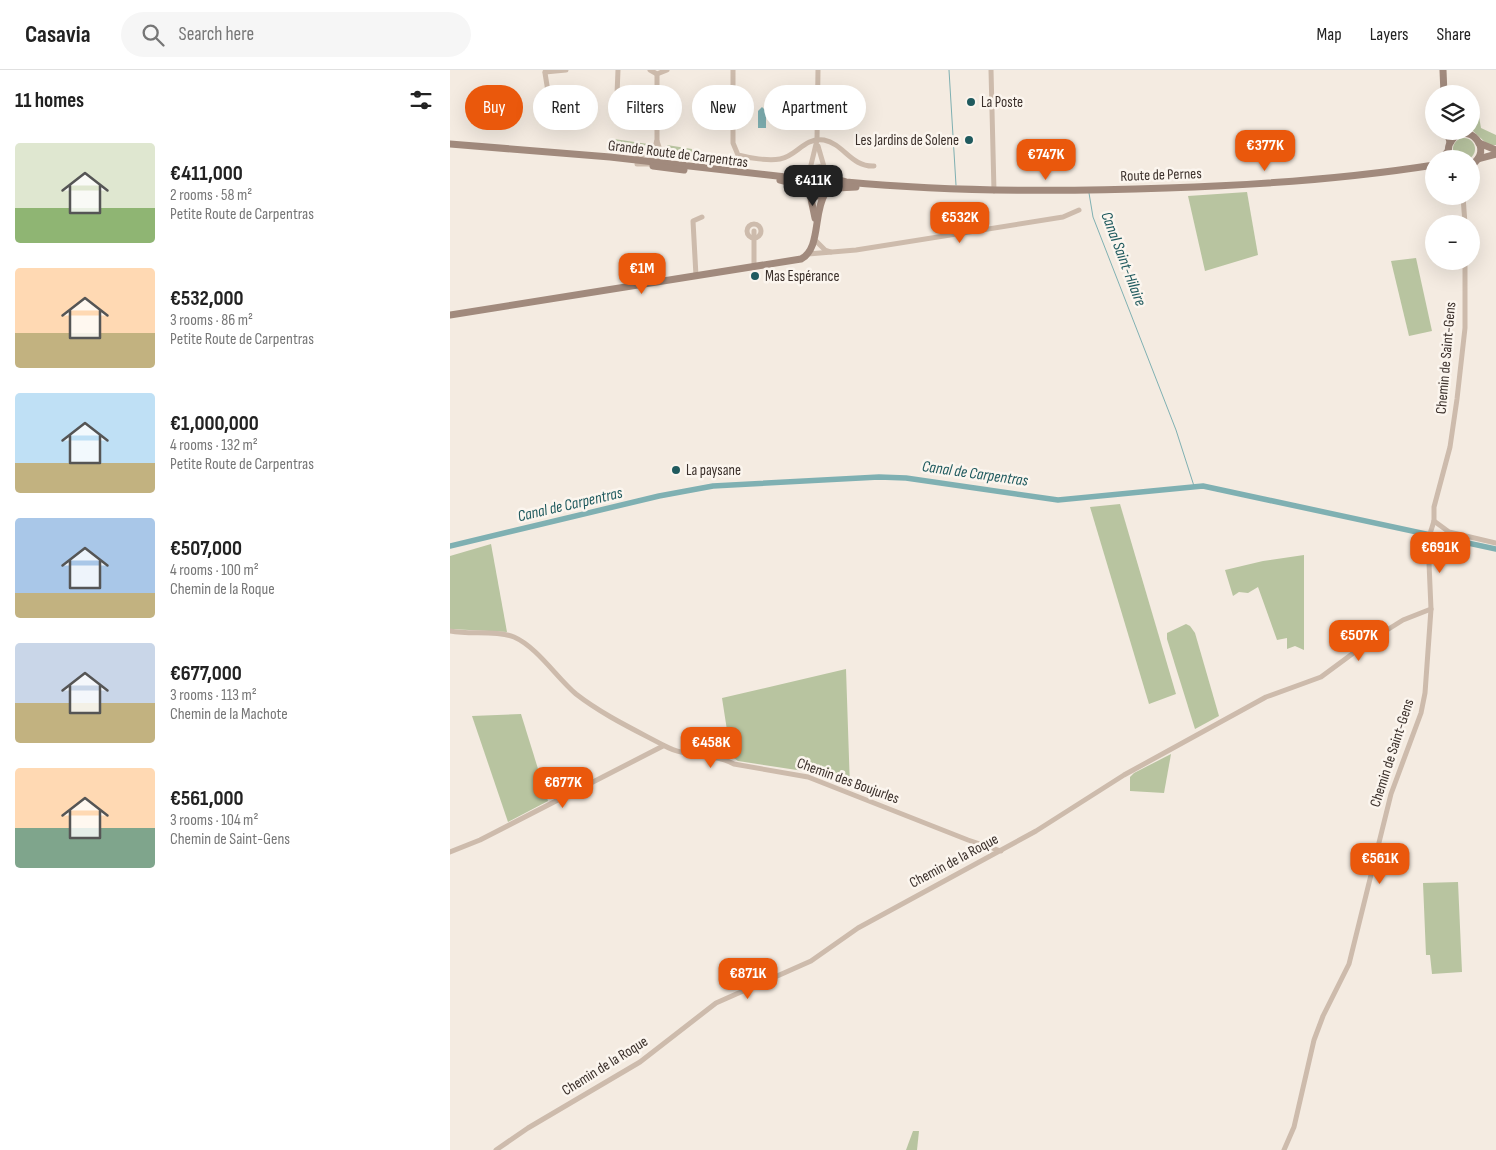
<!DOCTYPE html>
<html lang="en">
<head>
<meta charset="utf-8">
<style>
	body { margin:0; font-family:"Sofia Sans Condensed",sans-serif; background:#f6f6f6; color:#222; height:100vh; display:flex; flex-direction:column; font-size:19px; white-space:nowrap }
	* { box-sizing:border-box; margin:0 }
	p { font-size:16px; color:#767676 }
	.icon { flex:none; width:28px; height:28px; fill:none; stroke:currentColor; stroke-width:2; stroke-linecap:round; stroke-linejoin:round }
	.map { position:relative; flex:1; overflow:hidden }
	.panel { display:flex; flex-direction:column; background:#fff; width:450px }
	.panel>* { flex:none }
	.hud { position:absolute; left:15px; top:15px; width:475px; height:45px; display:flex; gap:10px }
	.buttons { position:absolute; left:975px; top:15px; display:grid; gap:10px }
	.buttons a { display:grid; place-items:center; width:55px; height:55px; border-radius:50%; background:#fff; box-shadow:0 5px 20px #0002; font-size:25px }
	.price { position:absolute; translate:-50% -42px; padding:0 11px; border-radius:10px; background:#ea580c; color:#fff; font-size:16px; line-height:32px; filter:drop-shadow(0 1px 2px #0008) }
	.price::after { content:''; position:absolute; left:50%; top:30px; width:15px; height:11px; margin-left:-8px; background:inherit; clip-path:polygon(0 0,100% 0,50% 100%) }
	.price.on { background:#222; color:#fff }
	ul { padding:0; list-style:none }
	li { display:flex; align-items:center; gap:15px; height:125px; padding:0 15px }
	li span { display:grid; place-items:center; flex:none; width:140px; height:100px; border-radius:5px; color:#555 }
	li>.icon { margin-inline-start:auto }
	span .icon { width:60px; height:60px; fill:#fffc; stroke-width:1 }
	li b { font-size:21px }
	h2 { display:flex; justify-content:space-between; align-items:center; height:60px; padding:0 15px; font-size:21px }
	.chip { padding:0 18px; border-radius:22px; background:#fff; box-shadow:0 5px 20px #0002; font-size:18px; line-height:45px }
	.chip.on { background:#ea580c; color:#fff }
	header { display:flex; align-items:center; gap:30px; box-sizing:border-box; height:70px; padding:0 25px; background:#fff; border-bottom:1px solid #e0e0e0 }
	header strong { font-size:24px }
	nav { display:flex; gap:28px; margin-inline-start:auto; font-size:18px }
	.search { width:350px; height:45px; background:#f6f6f6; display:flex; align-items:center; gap:12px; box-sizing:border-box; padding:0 18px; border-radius:28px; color:#767676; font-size:19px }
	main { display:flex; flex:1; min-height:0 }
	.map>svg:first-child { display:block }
</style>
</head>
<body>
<header>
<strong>Casavia</strong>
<div class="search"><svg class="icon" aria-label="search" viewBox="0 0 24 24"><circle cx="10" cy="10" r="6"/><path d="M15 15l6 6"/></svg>Search here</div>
<nav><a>Map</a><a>Layers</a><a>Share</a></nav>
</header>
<main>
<section class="panel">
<h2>11 homes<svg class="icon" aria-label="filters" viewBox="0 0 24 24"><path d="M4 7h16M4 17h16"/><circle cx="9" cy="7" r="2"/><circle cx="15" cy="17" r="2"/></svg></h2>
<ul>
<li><span style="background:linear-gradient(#dfe7d0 65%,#8fb573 0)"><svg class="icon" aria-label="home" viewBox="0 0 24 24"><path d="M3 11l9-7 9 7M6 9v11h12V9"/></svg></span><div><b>€411,000</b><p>2 rooms · 58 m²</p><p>Petite Route de Carpentras</p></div></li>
<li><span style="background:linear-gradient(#ffd9b3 65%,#c2b280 0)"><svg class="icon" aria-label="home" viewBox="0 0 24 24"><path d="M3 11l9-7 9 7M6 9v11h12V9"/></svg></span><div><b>€532,000</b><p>3 rooms · 86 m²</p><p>Petite Route de Carpentras</p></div></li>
<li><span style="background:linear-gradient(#bfe0f5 70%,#c2b280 0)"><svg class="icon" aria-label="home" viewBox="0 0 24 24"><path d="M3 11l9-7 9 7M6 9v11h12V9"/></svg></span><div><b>€1,000,000</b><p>4 rooms · 132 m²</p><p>Petite Route de Carpentras</p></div></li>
<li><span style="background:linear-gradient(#a9c7e8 75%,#c2b280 0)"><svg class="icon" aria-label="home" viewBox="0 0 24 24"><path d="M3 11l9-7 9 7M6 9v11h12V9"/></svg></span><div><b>€507,000</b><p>4 rooms · 100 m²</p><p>Chemin de la Roque</p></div></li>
<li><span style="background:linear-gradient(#c9d6e8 60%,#c2b280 0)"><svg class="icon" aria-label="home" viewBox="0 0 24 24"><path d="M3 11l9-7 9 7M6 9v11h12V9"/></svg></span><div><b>€677,000</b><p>3 rooms · 113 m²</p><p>Chemin de la Machote</p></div></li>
<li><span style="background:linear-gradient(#ffd9b3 60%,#7fa58c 0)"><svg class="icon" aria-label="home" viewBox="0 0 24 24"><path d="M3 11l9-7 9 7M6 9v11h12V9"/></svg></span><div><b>€561,000</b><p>3 rooms · 104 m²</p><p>Chemin de Saint-Gens</p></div></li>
</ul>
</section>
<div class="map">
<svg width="1046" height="1080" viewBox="0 0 1046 1080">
	<rect width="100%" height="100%" fill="#f4ebe1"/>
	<g fill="#b8c4a0">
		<path d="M1021,35H1027L1031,58L1046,65V75H1038L1021,59Z"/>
		<circle cx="1014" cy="79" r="11"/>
		<path d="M164,69L198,74L178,82L163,80Z"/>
		<path d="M217,75L242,79V91C231,89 220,87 217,75Z"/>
		<circle cx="368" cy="112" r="11"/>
		<path d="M797,122L808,185L755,201L738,126Z"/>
		<path d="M966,188L982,261L959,266L941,191Z"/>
		<path d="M670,434L726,624L699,634L640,437Z"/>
		<path d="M41,474L57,562L0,559V486Z"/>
		<path d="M854,485V580L845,576L837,579V568L827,570L808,517L798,523L789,522L783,526L775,500L813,491Z"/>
		<path d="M736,554L740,556L745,563L769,646L745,659L717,569V563Z"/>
		<path d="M396,599L400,718L360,702L288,691L281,686L272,628Z"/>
		<path d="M71,644L98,731L58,752L22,646Z"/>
		<path d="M721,684L714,723L680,721V707L684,703Z"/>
		<path d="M1008,812L1012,902L982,904L980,885H976L973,813Z"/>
		<path d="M463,1061H469L467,1080H456Z"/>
	</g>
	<path fill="#7fb0b2" d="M312,37L316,41V58H308V41Z"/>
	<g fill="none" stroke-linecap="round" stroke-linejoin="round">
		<g stroke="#7fb0b2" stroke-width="1">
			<path d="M499,0L506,115"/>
			<path d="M639,123L643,147L726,360L744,416"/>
		</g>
		<path stroke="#7fb0b2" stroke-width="5.5" d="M0,476L209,426L263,416L429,407L456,408L608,430L753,416L1046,479"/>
		<g stroke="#cdbbac" stroke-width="5">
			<path d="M200,0L207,4L217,0"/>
			<path d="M283,0V73L288,85C299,88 318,91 330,89C347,86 354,67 374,70C394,74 401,97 424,96"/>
			<path d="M541,0L544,121"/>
			<path d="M95,2L116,0"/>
			<path d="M95,3L100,34"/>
			<path d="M166,49L168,0"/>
			<path d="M368,76L375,100"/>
			<path d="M186,89L204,78"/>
			<path d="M203,93L202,89L207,70V4"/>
			<path d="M187,94H207L211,83L207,71"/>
			<path d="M360,99L367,70L368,0"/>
			<path d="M1013,126L1015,154"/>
			<circle cx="304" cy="161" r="7"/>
			<path d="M364,169L375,180L381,182"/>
			<path d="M358,184L406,180L613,147L629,140"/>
			<path d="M304,197V161"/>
			<path d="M246,206L243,151L252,147"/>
			<path d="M984,451L999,462L1046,473"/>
			<path d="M0,561C19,565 47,560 64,567C87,577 107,608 126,624C153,645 185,660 215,676C236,688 265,683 284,694L358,707L518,770L551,781"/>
			<path d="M0,782L30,770L213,676"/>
			<path d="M46,1080L78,1058L190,992L266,933L361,891L408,858L586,761L674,705L816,627L871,607L921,570L953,550L981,539"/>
			<path d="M834,1080L844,1057L864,970L873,946L899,894L941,724L971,643L975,623L981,539L978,470L984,451V437L1000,377L1007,329L1015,258V191"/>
		</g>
		<g stroke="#a18a7d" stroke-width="7">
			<path d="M993,0L994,24"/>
			<path d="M997,61L1000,72"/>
			<path d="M1029,73L1046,80"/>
			<path d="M0,74L160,87L336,107L350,105L360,99L370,98L385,109L396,112C503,122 609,122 717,118C806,115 896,109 984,95"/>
			<path d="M991,89L998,81"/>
			<path d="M1000,89C998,82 997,76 1002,70C1017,50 1046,80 1021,95"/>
			<path d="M1028,89L1046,84"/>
			<path d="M203,96L234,100"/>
			<path d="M330,110L350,115L365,126H370L387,118L406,117"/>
			<path d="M360,124L365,148"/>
			<path d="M0,245L351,189C371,179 363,143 375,124"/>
		</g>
	</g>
	<g fill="#1f5a5e" stroke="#fbf5ee" stroke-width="2">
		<circle cx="521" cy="32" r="5"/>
		<circle cx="519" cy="70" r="5"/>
		<circle cx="305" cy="206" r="5"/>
		<circle cx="226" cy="400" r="5"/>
	</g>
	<g text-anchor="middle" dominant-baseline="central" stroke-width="5" stroke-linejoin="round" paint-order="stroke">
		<g font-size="15" fill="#3b302b" stroke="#fbf5ee" text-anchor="start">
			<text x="531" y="32">La Poste</text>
			<text x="509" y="70" text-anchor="end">Les Jardins de Solene</text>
			<text x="315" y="206">Mas Espérance</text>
			<text x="236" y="400">La paysane</text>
		</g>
		<g font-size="15" fill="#3b302b" stroke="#fbf5ee">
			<text transform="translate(228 84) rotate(7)">Grande Route de Carpentras</text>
			<text transform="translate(711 105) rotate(-2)">Route de Pernes</text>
			<text transform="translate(996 288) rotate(-85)">Chemin de Saint-Gens</text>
			<text transform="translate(942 683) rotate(-72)">Chemin de Saint-Gens</text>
			<text transform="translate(398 711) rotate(20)">Chemin des Boujurles</text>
			<text transform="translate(504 791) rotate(-28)">Chemin de la Roque</text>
			<text transform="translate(155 996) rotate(-32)">Chemin de la Roque</text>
		</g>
		<g font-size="16" font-style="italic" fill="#1f5a5e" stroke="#fbf5ee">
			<text transform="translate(673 189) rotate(69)">Canal Saint-Hilaire</text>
			<text transform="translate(525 404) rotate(8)">Canal de Carpentras</text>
			<text transform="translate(120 435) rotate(-13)">Canal de Carpentras</text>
		</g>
	</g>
</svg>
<div class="buttons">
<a><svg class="icon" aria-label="layers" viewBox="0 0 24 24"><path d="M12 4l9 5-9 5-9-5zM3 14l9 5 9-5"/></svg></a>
<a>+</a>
<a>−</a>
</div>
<b class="price" style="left:815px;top:102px">€377K</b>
<b class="price" style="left:596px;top:111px">€747K</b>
<b class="price on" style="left:363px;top:137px">€411K</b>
<b class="price" style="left:510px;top:174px">€532K</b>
<b class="price" style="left:192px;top:225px">€1M</b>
<b class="price" style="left:990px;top:504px">€691K</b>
<b class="price" style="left:909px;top:592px">€507K</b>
<b class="price" style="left:261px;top:699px">€458K</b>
<b class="price" style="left:113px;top:739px">€677K</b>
<b class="price" style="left:930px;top:815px">€561K</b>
<b class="price" style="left:298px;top:930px">€871K</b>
<div class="hud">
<a class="chip on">Buy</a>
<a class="chip">Rent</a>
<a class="chip">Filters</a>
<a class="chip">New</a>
<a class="chip">Apartment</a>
</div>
</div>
</main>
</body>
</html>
